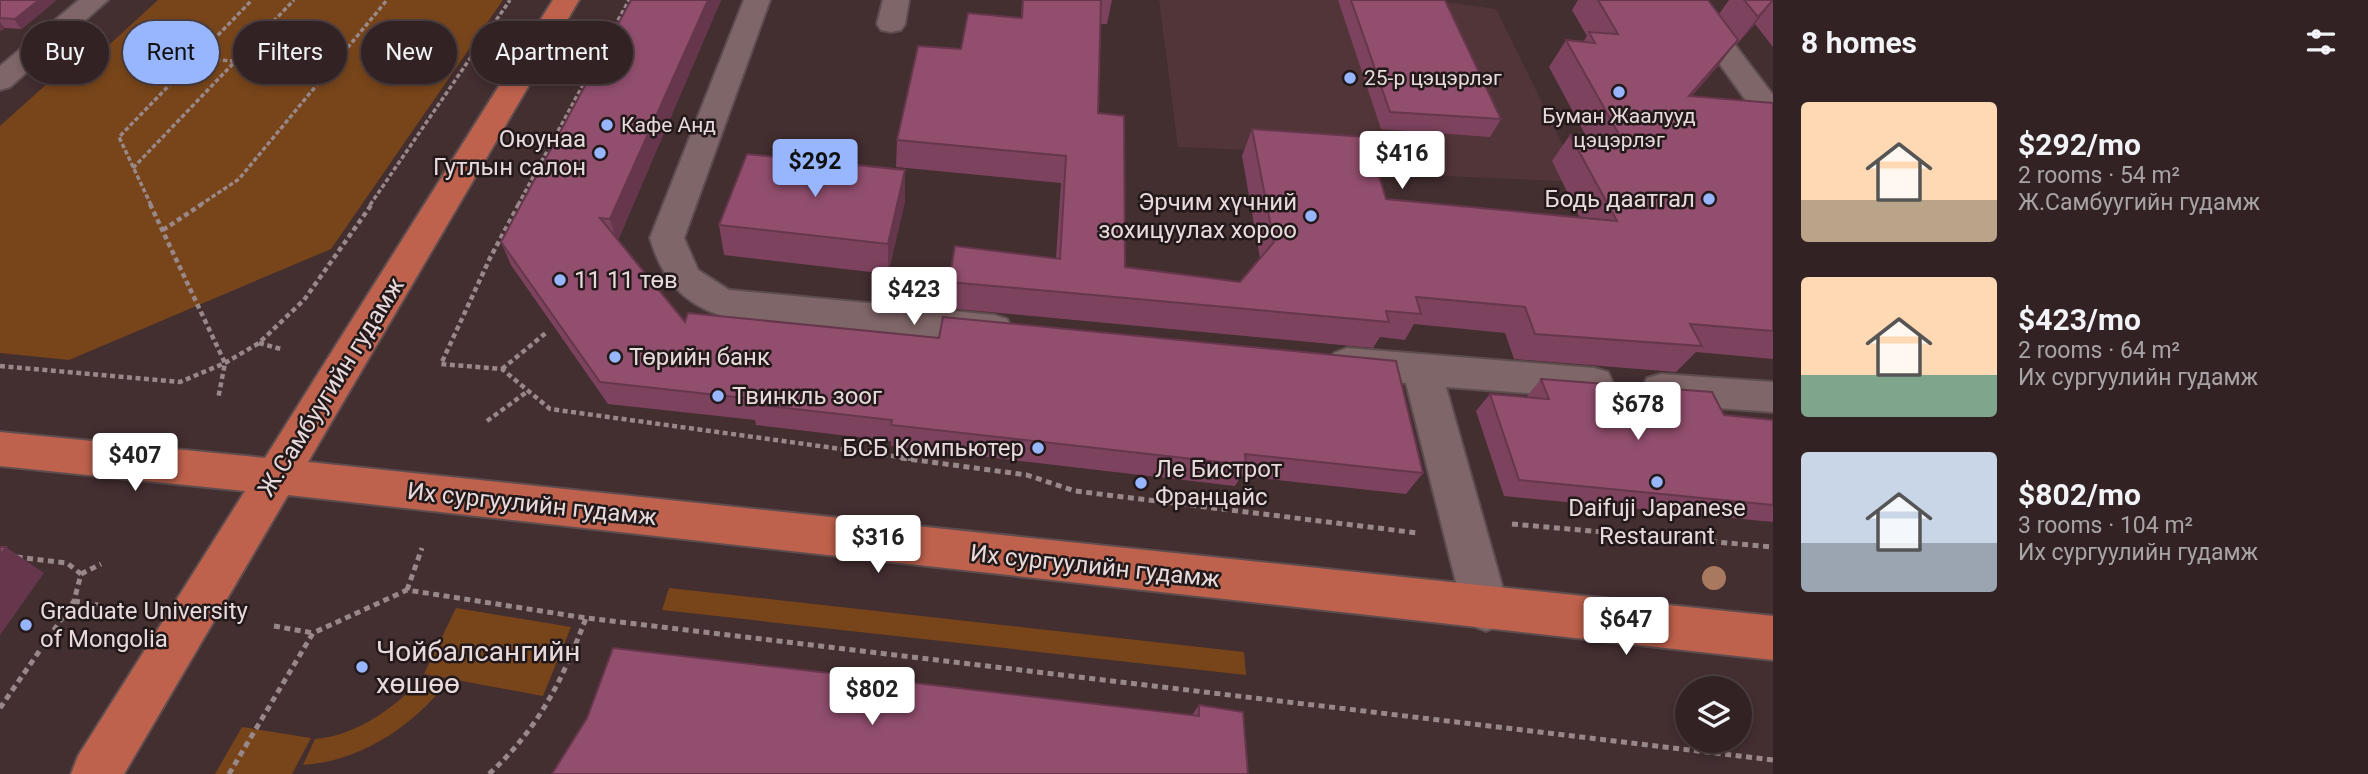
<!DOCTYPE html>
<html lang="en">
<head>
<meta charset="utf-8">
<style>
	body { margin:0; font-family:Roboto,sans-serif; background:#3a2a2c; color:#f1f3f6; height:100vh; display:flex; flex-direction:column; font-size:26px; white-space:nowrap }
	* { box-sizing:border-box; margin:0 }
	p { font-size:23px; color:#a8a4a6 }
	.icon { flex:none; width:38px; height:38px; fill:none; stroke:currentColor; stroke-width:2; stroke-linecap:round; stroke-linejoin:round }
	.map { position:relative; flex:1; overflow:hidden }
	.sheet { display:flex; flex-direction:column; background:#322224; width:595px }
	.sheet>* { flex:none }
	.banner { position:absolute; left:21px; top:21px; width:665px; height:63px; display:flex; gap:14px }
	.fabs { position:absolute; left:1675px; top:676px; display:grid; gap:14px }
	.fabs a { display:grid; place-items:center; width:77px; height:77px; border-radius:50%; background:#322224; box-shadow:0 4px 10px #0003,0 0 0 2px #4d3f41; font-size:35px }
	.price { position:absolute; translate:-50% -60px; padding:0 16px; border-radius:7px; background:#fff; color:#222; font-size:23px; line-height:46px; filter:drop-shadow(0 2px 4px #0008) }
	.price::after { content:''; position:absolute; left:50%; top:42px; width:21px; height:16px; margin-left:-10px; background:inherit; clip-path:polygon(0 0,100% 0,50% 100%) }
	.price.on { background:#97b6fd; color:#111 }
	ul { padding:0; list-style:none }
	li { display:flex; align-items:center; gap:21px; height:175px; padding:0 28px }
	li span { display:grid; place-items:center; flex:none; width:196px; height:140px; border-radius:7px; color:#555 }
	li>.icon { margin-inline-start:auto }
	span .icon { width:84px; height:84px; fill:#fffc; stroke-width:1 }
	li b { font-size:30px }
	h2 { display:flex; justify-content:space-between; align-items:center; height:84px; padding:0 28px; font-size:30px }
	.tag { padding:0 24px; border-radius:32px; background:#322224; box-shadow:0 4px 10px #0003,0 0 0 2px #4d3f41; font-size:24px; line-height:63px }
	.tag.on { background:#97b6fd; color:#111 }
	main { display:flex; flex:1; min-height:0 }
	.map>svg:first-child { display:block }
</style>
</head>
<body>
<main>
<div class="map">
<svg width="1773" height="774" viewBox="0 0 1773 774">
	<rect width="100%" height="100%" fill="#432e30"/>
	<path fill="#523538" d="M1159,0H1433L1496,9L1581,182L1373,173L1369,155L1178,147Z"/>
	<g fill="#78451a">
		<path d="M158,0H503L331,249L69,360L0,353V126L79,55L110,44Z"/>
		<path d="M669,588L1244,652L1246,675L662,610Z"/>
		<path d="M456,608L571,627L543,696L424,674Z"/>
		<path d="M423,678L447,683C411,727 361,761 303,765L315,739C359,735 393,708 423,678Z"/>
		<path d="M242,727L311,738L292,774H215Z"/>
	</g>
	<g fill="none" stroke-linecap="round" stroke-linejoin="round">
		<g stroke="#5e4d4f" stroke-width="4">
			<g id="minor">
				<path d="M79,0H108L10,87L0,90V66Z"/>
				<path d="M744,0H770L684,238L698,270L729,290L994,315L1007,319L1012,329L1007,339L994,343L723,316C682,304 662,278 650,238Z"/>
				<path d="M883,0H909L905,24L901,30L891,32L881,30L877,24Z"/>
				<path d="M1674,0H1701L1773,95V125L1762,123Z"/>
				<path d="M1347,348L1594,368L1608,372L1613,383L1608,394L1594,398L1446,387L1509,610L1502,625L1486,631L1470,625L1463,610L1406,383L1347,378L1334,373L1328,363L1334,353Z"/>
				<path d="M1661,374L1773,382V412L1661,404L1647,400L1642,389L1647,378Z"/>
			</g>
		</g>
		<g stroke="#5e4d4f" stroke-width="4">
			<path id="major" d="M553,0H579L308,462L1773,616V660L288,495L124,774H71L78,756L245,491L0,466V432L265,458Z"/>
		</g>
		<g stroke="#998889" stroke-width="3.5" stroke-dasharray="4.5 2.5" stroke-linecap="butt">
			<path d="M195,58L234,61"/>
			<path d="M133,168L294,0"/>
			<path d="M151,205L119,137L252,0"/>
			<path d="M200,205L239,179L387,0"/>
			<path d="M370,205L510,0"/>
			<path d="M518,205L629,0"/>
		</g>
		<g stroke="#998889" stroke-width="4.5" stroke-dasharray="5 3.5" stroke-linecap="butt">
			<path d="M150,204L225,363L218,399"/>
			<path d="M519,204L490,258L441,364L502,369L550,409L914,459"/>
			<path d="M163,230L202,204"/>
			<path d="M259,343L281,349"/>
			<path d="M0,366L180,382L225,363L259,343L304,300L372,204"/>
			<path d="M502,369L547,332"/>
			<path d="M487,421L528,391"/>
		</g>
		<g stroke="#998889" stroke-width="5" stroke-dasharray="6 4.5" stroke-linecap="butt">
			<path d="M901,458L1027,475L1075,491L1418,533"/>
			<path d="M1512,524L1773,547"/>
			<path d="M81,574L101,564"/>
			<path d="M407,590L422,548"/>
			<path d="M74,601L98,605"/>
			<path d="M274,626L313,633"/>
			<path d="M0,708L74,601L81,574L67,563L16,557"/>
			<path d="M229,774L313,633L407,590L586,618L1773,760"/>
			<path d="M489,774C539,728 562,681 586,618"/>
		</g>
		<use href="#minor" fill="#7f6668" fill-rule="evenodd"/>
		<use href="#major" fill="#bf624d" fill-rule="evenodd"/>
	</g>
	<circle fill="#a8795f" cx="1714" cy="578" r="12"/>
	<g fill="#7d435e">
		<path d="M0,0L22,29L5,28L0,31Z"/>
		<path d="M721,0L618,240L685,322L1423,473L1406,494L1241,476L1235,486L891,446V441L756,425L755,420L608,404L511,265L501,242Z"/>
		<path d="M1022,0H1112L1107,24H1101L1098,113L1125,267L1240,282L1260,258L1242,156L1252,129L1386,199L1580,218L1552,161L1570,135L1586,136L1549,67L1566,40L1583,42L1587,36L1572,10L1578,0H1708L1719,14L1729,0H1773V47L1755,24L1737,44L1736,42L1718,66L1692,96L1773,103V359L1696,352L1676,372L1514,359L1505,333L1414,324L1405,340L1380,337L1373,348L947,308L949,282L1056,259L1061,183L896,167L897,140L961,49L1021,17Z"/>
		<path d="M1338,0H1445L1501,119L1490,137L1381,129Z"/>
		<path d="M905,170V201L888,274L724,255L719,225Z"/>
		<path d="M1541,379L1724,415L1773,420V522L1504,496L1476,411L1490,394L1528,397L1527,396Z"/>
		<path d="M1199,705L1248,774L587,718L1192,715Z"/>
	</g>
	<g fill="#66374c">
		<path d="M39,0H57L22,29L15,19Z"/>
		<path d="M708,0H721L617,243L610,219Z"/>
		<path d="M1773,0L1755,24L1737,44L1758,17Z"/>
		<path d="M0,22L5,28L0,31Z"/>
		<path d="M1738,40L1718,66L1668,123L1689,96Z"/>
		<path d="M905,170V201L888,274V244Z"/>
		<path d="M6,547L44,573L0,635V555Z"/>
	</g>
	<g fill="#914e6d" stroke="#66374c" stroke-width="2">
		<path d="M0,0H39L15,19L0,18Z"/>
		<path d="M631,0H708L610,219L600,218L685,322L688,313L939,338L943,317L1396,361L1423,473L1245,454L1246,465L891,425L892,420L752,404L754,399L600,382L501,242Z"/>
		<path d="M1023,0H1101L1098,113L1124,116L1125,267L1240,282L1274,242L1252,129L1367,137L1386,199L1617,221L1570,135L1621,138L1566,40L1595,43L1589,32L1618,34L1598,0H1708L1738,40L1689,96L1773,103V331L1690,324L1702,346L1535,334L1525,307L1416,297L1421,314L1386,311L1389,322L949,282L955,246L1060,259L1066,156L897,140L918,46L961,49L968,13L1022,18Z"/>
		<path d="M1351,0H1445L1501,119L1390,112Z"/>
		<path d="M1744,0H1773L1758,17Z"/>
		<path d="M747,154L905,170L888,244L719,225Z"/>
		<path d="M1541,379L1712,392L1724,415L1773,420V505L1519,480L1490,394L1549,399Z"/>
		<path d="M0,547H6L0,555Z"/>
		<path d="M613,648L1199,716V705L1243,712L1248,774H552L587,718Z"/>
	</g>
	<g fill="#97b6fd" stroke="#23191a" stroke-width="2.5">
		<circle cx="1350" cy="78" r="7"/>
		<circle cx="1619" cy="92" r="7"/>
		<circle cx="607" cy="125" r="7"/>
		<circle cx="600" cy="153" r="7"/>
		<circle cx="1709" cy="199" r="7"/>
		<circle cx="1311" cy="216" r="7"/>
		<circle cx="560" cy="280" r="7"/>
		<circle cx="615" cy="357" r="7"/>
		<circle cx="718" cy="396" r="7"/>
		<circle cx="1038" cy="448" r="7"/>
		<circle cx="1657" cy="482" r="7"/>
		<circle cx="1141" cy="483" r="7"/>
		<circle cx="26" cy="625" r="7"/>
		<circle cx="362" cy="667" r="7"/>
	</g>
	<g text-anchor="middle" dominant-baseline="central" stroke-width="5" stroke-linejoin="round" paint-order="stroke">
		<g font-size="21" fill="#e8dadb" stroke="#23191a" text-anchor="start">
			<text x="1364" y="78">25-р цэцэрлэг</text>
			<text x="1619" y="116" text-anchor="middle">Буман Жаалууд<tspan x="1619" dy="24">цэцэрлэг</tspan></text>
			<text x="621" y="125">Кафе Анд</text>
		</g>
		<g font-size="24" fill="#e8dadb" stroke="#23191a" text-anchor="start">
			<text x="586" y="139" text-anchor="end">Оюунаа<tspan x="586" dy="28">Гутлын салон</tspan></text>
			<text x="1695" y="199" text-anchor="end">Бодь даатгал</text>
			<text x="1297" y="202" text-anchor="end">Эрчим хүчний<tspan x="1297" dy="28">зохицуулах хороо</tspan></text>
			<text x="574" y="280">11 11 төв</text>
			<text x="629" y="357">Төрийн банк</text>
			<text x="732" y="396">Твинкль зоог</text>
			<text x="1024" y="448" text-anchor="end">БСБ Компьютер</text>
			<text x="1155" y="469">Ле Бистрот<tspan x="1155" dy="28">Францайс</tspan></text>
			<text x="1657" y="508" text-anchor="middle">Daifuji Japanese<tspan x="1657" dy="28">Restaurant</tspan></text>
			<text x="40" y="611">Graduate University<tspan x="40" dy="28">of Mongolia</tspan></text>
		</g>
		<g font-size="24" fill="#e8dadb" stroke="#23191a">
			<text transform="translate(331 387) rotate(-58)">Ж.Самбуугийн гудамж</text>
			<text transform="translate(532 504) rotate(6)">Их сургуулийн гудамж</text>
			<text transform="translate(1095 566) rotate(6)">Их сургуулийн гудамж</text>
		</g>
		<g font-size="28" fill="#e8dadb" stroke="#23191a" text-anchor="start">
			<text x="376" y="651">Чойбалсангийн<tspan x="376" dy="32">хөшөө</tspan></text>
		</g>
	</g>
</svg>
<div class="fabs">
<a><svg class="icon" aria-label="layers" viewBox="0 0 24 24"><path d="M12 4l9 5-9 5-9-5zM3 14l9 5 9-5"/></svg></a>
</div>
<b class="price" style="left:1402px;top:191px">$416</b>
<b class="price on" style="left:815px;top:199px">$292</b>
<b class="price" style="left:914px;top:327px">$423</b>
<b class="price" style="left:1638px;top:442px">$678</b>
<b class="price" style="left:135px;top:493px">$407</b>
<b class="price" style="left:878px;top:575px">$316</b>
<b class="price" style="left:1626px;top:657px">$647</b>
<b class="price" style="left:872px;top:727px">$802</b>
<div class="banner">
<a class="tag">Buy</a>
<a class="tag on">Rent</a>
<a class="tag">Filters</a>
<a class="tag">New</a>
<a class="tag">Apartment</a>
</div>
</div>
<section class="sheet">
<h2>8 homes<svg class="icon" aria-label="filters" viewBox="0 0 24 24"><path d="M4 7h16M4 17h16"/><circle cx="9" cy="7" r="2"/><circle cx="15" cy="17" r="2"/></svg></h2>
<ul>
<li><span style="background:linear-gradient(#ffd9b3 70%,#b9a48a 0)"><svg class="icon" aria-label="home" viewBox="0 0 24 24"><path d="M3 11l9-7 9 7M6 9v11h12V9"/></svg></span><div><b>$292/mo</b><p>2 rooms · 54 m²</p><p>Ж.Самбуугийн гудамж</p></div></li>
<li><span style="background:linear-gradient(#ffd9b3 70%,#7fa58c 0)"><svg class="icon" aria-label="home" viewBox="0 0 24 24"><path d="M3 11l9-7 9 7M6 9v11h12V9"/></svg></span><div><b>$423/mo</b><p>2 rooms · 64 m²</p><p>Их сургуулийн гудамж</p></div></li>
<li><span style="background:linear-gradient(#c9d6e8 65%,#9aa5b1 0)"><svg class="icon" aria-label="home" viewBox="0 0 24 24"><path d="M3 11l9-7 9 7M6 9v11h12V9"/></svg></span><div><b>$802/mo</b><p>3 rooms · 104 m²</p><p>Их сургуулийн гудамж</p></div></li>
</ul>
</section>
</main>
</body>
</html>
